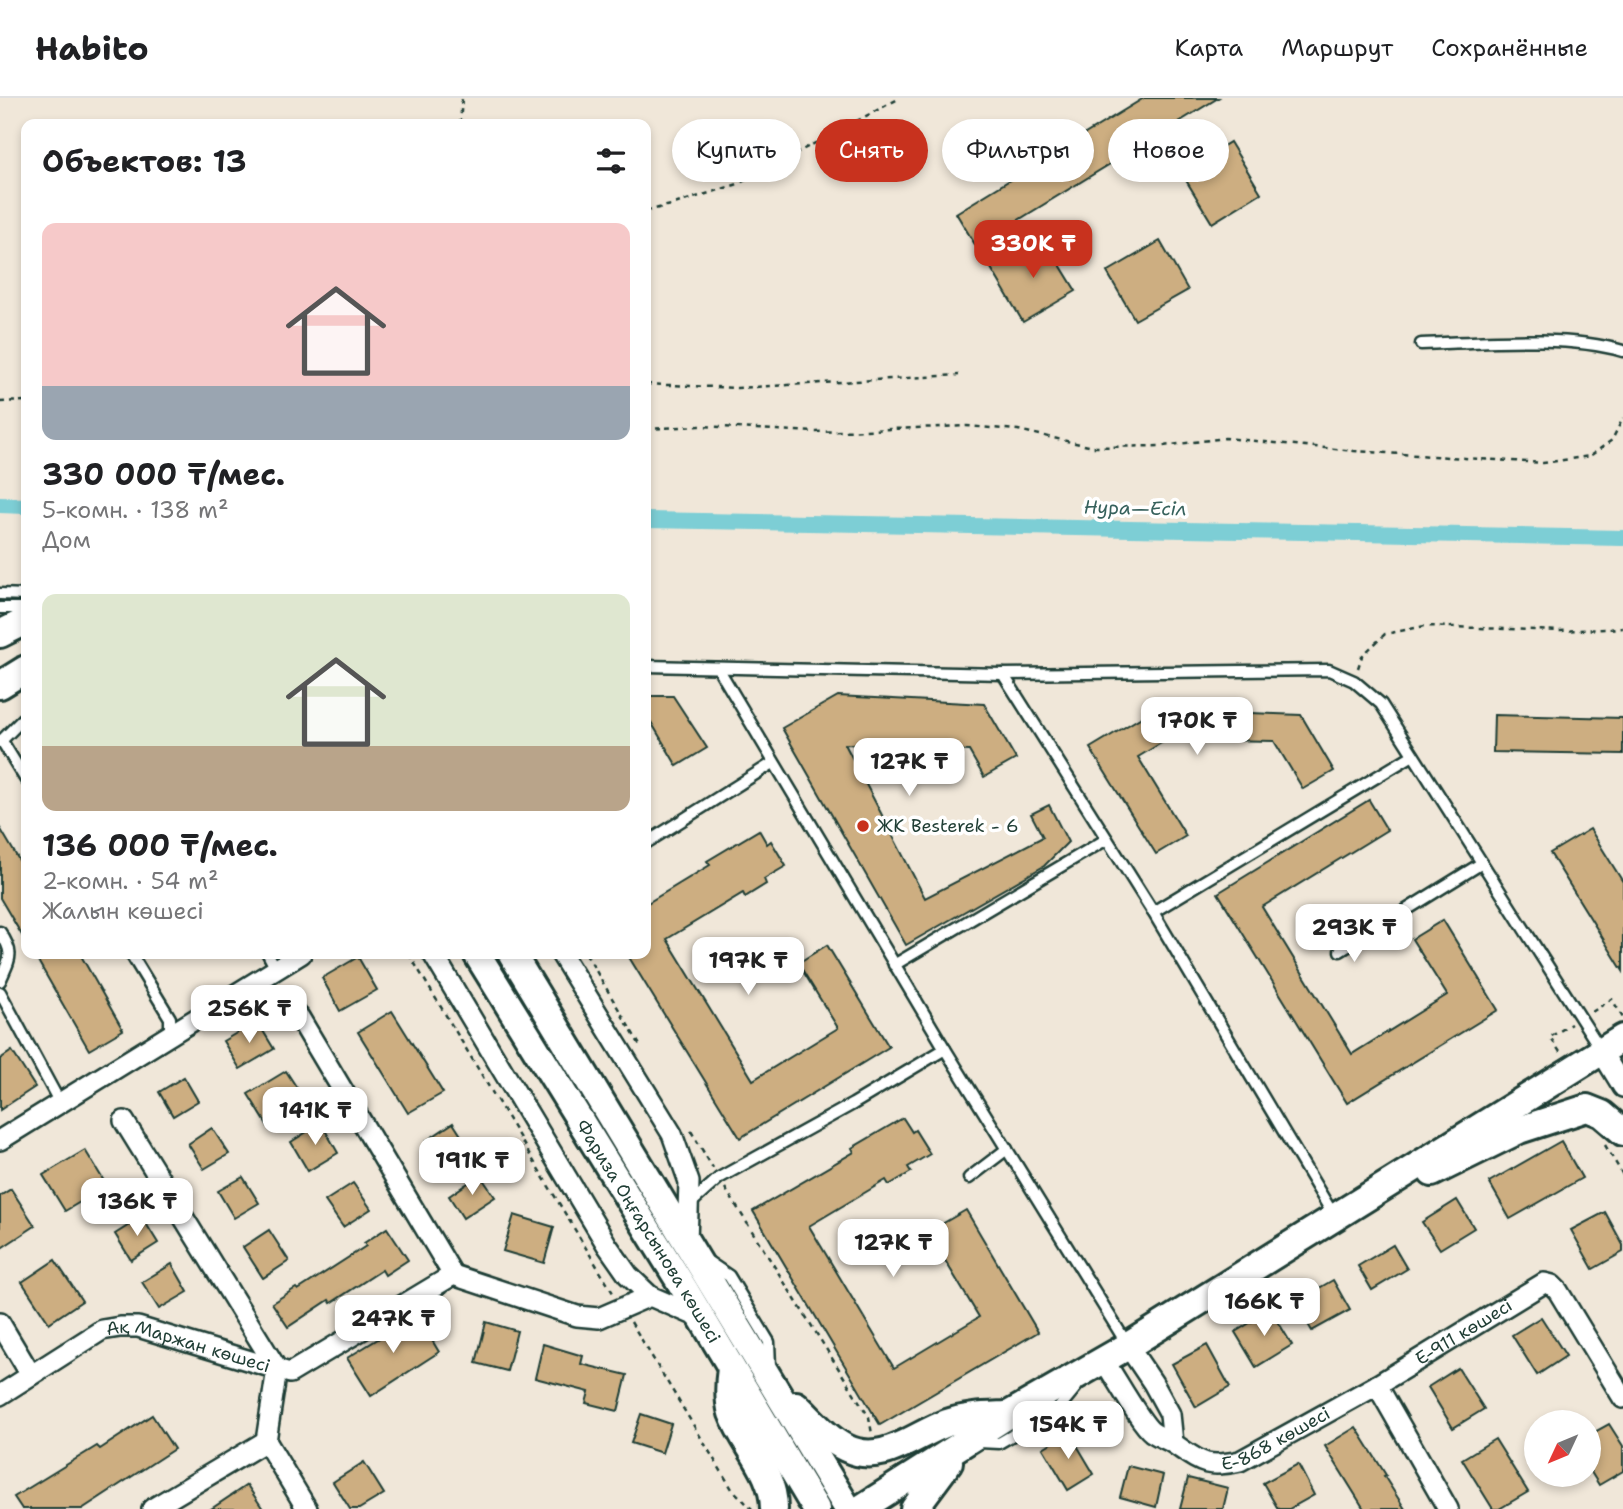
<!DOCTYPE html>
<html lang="ru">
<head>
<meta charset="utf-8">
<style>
	body { margin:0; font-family:"Shantell Sans",sans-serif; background:#f2f2f2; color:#202124; height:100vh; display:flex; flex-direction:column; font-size:26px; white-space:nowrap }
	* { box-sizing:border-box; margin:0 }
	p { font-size:23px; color:#757577 }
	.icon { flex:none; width:38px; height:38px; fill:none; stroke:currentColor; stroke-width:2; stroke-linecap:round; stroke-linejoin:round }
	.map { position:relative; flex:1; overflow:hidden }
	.sheet { position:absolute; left:21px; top:21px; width:630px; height:840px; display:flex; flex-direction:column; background:#fff; border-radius:14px; box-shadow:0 4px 10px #0003 }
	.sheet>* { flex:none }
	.guide { position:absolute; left:672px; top:21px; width:665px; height:63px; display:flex; gap:14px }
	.needle { width:46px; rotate:226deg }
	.buttons { position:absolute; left:1524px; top:1312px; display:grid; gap:14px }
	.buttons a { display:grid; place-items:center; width:77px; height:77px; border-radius:50%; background:#fff; box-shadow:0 4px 10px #0003; font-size:35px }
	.price { position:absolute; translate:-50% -60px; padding:0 16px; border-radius:14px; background:#fff; color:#222; font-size:23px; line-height:46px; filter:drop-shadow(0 2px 4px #0008) }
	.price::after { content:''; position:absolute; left:50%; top:42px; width:21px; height:16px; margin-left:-10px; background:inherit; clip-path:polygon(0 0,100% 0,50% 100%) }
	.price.current { background:#c8321e; color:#fff }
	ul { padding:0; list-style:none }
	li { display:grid; align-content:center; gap:14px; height:371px; padding:0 21px }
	li span { display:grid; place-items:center; height:217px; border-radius:14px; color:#555 }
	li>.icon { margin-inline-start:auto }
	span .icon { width:126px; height:126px; fill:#fffc; stroke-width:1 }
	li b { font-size:30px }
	h2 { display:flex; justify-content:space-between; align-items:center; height:84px; padding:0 21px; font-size:30px }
	.tag { padding:0 24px; border-radius:32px; background:#fff; box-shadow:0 4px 10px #0003; font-size:24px; line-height:63px }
	.tag.current { background:#c8321e; color:#fff }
	header { display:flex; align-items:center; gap:42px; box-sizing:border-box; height:98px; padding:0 35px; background:#fff; border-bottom:2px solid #e0e0e0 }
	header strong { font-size:33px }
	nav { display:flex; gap:38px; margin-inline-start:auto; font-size:24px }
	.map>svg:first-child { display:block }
</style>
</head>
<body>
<header>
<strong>Habito</strong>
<nav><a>Карта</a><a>Маршрут</a><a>Сохранённые</a></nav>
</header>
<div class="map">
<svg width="1623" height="1411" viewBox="0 0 1623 1411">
	<rect width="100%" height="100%" fill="#f0e7d9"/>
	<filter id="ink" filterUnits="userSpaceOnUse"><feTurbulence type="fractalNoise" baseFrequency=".0143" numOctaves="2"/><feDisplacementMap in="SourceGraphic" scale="14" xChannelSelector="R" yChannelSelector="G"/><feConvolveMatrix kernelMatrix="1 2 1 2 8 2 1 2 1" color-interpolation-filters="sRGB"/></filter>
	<g filter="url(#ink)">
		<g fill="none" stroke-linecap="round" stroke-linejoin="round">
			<g stroke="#7dced5" stroke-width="16">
				<path d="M0,407L26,408"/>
				<path d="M646,422L1623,440"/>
			</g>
		</g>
		<g fill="#cdae81" stroke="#1f3d34" stroke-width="2">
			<path d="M1144,0H1218L976,148L956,115Z"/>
			<path d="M1230,44L1261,95L1212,125L1181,74Z"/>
			<path d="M1043,139L1076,193L1023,224L991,170Z"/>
			<path d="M1160,143L1188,192L1135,222L1107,174Z"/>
			<path d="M646,598H673L707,650L677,668L651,624H646Z"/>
			<path d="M838,598L984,606L1016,661L984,679L969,653L845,646L925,800L1043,739L1031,716L1049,707L1068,744L1044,768L906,847L782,630Z"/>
			<path d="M1155,611L1301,617L1334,673L1303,691L1274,643L1168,641L1138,659L1186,738L1156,756L1090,650Z"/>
			<path d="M1494,617L1623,620V656L1493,654Z"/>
			<path d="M1369,702L1387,732L1262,809L1352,956L1447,897L1412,841L1443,822L1498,912L1347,1005L1218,795Z"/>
			<path d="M0,730L26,774V844L0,800Z"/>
			<path d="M1590,731L1623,784V873L1550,755Z"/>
			<path d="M759,732L767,746L771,743L786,768L764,781L766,786L745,799L743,795L667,841L753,982L838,930L798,865L827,847L889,949L740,1040L627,856H646V806L710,767L707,763Z"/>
			<path d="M34,856H80L123,932L89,952Z"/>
			<path d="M358,859L377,892L340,913L322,880Z"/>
			<path d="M392,913L443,995L408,1015L358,934Z"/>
			<path d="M257,923L274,951L240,971L223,943Z"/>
			<path d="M12,953L35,989L0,1012V961Z"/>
			<path d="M286,973L306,1004L268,1028L248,996Z"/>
			<path d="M184,979L198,1003L173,1018L159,994Z"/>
			<path d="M903,1020L912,1034L915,1032L930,1056L908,1069L911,1074L889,1087L886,1082L809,1128L894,1270L979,1219L928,1134L966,1112L1038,1234L880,1327L753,1113L854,1054L852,1050Z"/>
			<path d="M321,1025L338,1055L308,1073L291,1044Z"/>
			<path d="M453,1025L471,1053L444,1070L426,1043Z"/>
			<path d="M212,1030L229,1056L204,1071L188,1046Z"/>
			<path d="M1561,1043L1582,1080L1510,1121L1489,1084Z"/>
			<path d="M85,1052L107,1088L65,1113L43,1077Z"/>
			<path d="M480,1077L495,1099L463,1120L449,1098Z"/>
			<path d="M243,1079L259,1105L234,1120L218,1093Z"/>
			<path d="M353,1085L371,1111L343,1129L325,1103Z"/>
			<path d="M11,1091L35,1128L0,1151V1098Z"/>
			<path d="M1457,1102L1474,1130L1440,1151L1422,1124Z"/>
			<path d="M1605,1114L1623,1147V1154L1593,1171L1571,1132Z"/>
			<path d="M514,1117L554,1129L544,1165L503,1153Z"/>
			<path d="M142,1119L158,1145L131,1162L115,1136Z"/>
			<path d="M387,1130L408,1162L385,1177L382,1172L331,1205L329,1202L288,1229L272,1205L296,1190L298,1192L366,1148L364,1145Z"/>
			<path d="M269,1132L289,1163L263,1180L243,1149Z"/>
			<path d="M1393,1147L1407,1171L1372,1192L1358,1168Z"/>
			<path d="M55,1162L82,1203L49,1225L22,1184Z"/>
			<path d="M172,1166L188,1194L159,1211L142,1184Z"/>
			<path d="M1333,1182L1350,1212L1312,1233L1295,1204Z"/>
			<path d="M1271,1212L1292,1247L1256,1269L1235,1234Z"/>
			<path d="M417,1217L439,1254L371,1298L347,1260Z"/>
			<path d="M1541,1219L1566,1258L1537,1277L1512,1237Z"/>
			<path d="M486,1224L517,1233L507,1273L476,1265Z"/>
			<path d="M543,1246L583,1258L581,1266L627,1277L618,1313L586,1305L589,1294L535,1280Z"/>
			<path d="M1207,1247L1230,1289L1196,1309L1172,1266Z"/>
			<path d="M1458,1270L1484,1311L1453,1330L1428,1289Z"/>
			<path d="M641,1316L671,1326L662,1355L631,1345Z"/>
			<path d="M152,1317L174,1351L82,1411H22L14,1399L97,1348L100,1351Z"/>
			<path d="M1609,1326L1623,1348V1373L1599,1387L1589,1371V1337Z"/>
			<path d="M1356,1329L1386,1377L1384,1378L1405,1411H1364L1325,1348Z"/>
			<path d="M1069,1334L1094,1376L1068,1392L1043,1350Z"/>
			<path d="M1495,1341L1528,1394L1499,1411H1493L1462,1361Z"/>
			<path d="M364,1364L384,1396L359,1411H350L333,1384Z"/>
			<path d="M1298,1366L1314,1397L1289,1411H1278L1263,1385Z"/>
			<path d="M1128,1368L1163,1377L1156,1409L1120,1399Z"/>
			<path d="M1188,1380L1228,1390L1223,1411H1180Z"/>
			<path d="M247,1387L263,1411H211Z"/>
		</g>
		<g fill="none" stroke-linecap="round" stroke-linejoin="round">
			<g stroke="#1f3d34" stroke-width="15">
				<g id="lane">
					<path d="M1421,246C1483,244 1564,236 1623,253"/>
					<path d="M0,496L26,497"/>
					<path d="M0,510H26"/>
					<path d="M646,568L1003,576L1329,572L1354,583L1381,606L1601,952"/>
					<path d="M718,570L945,951"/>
					<path d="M1003,576L1153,814L1334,1118"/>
					<path d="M2,643L26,682"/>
					<path d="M0,644L26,618"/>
					<path d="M646,745L773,665"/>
					<path d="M1153,814L1413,657"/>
					<path d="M0,834C15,856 10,860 0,883"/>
					<path d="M1340,853L1482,765"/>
					<path d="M131,856L170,920V937"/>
					<path d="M268,856L276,871"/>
					<path d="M894,867L1107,741"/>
					<path d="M0,894L60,1005"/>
					<path d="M969,1080L1007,1051"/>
					<path d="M690,1106L719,1080L853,1006L945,951L1127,1246"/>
					<path d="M707,1163L729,1178L769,1244L770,1269"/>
					<path d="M979,1344L999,1345L1058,1311L1077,1288"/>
				</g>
			</g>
			<g stroke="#1f3d34" stroke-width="24">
				<g id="street">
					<path d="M433,856L607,1147L628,1177L650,1198L701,1220"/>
					<path d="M561,856L672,1036L689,1084L687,1144"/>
					<path d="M299,919L453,1177"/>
					<path d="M1601,953L1623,989"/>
					<path d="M124,1023L277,1271L266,1343L307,1411"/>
					<path d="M0,1042L301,856"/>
					<path d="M0,1225L31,1277"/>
					<path d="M1128,1248L1153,1285L1170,1316L1173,1345"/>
					<path id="s1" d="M1104,1263C1114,1277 1141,1326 1152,1334C1158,1338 1165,1341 1171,1344C1200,1363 1203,1371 1240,1363L1377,1287L1544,1185L1552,1187L1558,1193L1623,1300"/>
					<path d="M1377,1287L1448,1411"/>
					<path id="s2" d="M0,1297L102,1232L120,1229H138L290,1275L453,1177L577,1218L599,1220L650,1198"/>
					<path d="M152,1411L266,1343"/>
				</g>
			</g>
			<g stroke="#1f3d34" stroke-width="32">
				<g id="secondary">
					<path d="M0,536L26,523"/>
					<path d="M0,587L26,571"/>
					<path id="s3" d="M477,856L685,1192L816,1411"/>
					<path d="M512,856L848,1411"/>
					<path d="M1432,1075L1519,1032L1587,1010L1602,1016L1623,1034"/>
					<path d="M731,1270C729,1284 728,1301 732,1315C744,1348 774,1373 774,1411"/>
					<path d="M796,1307C811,1321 827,1341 846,1350C882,1368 914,1337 947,1325C967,1318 986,1318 1006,1317"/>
					<path d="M860,1411L1008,1317L1128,1248L1623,940"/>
					<path d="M914,1411L949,1364"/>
				</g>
			</g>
			<g stroke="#1f3d34" stroke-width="2.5" stroke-dasharray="5 5" stroke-linecap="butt">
				<path d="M460,26L462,0"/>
				<path d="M646,113L671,107L738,86L900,0"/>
				<path d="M646,286L737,290L959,277"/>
				<path d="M0,304L26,303"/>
				<path d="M646,331L699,328L817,334L966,328L1018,332L1093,349L1163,348L1225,340L1354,353L1543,365L1590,358L1612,342L1623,320"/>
				<path d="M1358,570L1362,558L1385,536L1425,528L1561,533L1623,530"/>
				<path d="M409,856L613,1195"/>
				<path d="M586,856L641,949"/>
				<path d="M1592,914L1612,901L1623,920"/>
				<path d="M1560,954L1550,939L1571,926"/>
				<path d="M691,1033L713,1070"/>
				<path d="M1605,1047L1623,1077"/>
				<path d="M725,1090L869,1319L872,1336"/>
				<path d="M631,1224L732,1391L752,1411"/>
			</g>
			<use href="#lane" stroke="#fff" stroke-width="10"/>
			<use href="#street" stroke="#fff" stroke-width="19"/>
			<use href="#secondary" stroke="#fff" stroke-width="26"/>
		</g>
	</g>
	<circle fill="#c8321e" stroke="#fff" stroke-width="2.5" cx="863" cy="728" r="7"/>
	<g text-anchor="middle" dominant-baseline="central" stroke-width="7" stroke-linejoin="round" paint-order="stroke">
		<g font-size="18" fill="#1f3d34" stroke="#fff" text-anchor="start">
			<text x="877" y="728">ЖК Besterek - 6</text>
		</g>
		<g font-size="18" fill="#1f3d34" stroke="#fff">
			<text stroke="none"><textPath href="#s3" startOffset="326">Фариза Оңғарсынова көшесі</textPath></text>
			<text stroke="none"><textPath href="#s1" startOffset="441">Е-911 көшесі</textPath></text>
			<text stroke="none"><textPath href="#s2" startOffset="210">Ақ Маржан көшесі</textPath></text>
			<text stroke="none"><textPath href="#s1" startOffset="224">Е-868 көшесі</textPath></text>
		</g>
		<g font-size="19" font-style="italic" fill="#36615c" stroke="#fff">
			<text transform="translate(1135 410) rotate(1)">Нура—Есіл</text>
		</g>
	</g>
</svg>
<div class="buttons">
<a><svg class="needle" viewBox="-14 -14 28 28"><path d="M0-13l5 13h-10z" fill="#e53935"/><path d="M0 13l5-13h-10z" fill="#757577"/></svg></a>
</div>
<b class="price current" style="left:1033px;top:182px">330K ₸</b>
<b class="price" style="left:1197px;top:659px">170K ₸</b>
<b class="price" style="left:909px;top:700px">127K ₸</b>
<b class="price" style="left:1354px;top:866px">293K ₸</b>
<b class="price" style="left:748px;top:899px">197K ₸</b>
<b class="price" style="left:249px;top:947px">256K ₸</b>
<b class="price" style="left:315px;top:1049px">141K ₸</b>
<b class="price" style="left:472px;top:1099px">191K ₸</b>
<b class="price" style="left:137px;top:1140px">136K ₸</b>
<b class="price" style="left:893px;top:1181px">127K ₸</b>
<b class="price" style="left:1264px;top:1240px">166K ₸</b>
<b class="price" style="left:393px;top:1257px">247K ₸</b>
<b class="price" style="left:1068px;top:1363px">154K ₸</b>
<div class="guide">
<a class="tag">Купить</a>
<a class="tag current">Снять</a>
<a class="tag">Фильтры</a>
<a class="tag">Новое</a>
</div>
<section class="sheet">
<h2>Объектов: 13<svg class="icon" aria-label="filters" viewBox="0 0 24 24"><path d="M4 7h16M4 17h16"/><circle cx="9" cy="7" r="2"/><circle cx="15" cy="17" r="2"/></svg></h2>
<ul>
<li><span style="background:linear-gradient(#f6c9c9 75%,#9aa5b1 0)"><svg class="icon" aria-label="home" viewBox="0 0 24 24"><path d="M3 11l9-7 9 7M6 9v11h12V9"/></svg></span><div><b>330 000 ₸/мес.</b><p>5-комн. · 138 m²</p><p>Дом</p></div></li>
<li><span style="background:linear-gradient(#dfe7d0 70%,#b9a48a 0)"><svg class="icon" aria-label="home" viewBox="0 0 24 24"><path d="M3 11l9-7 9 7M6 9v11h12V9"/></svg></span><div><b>136 000 ₸/мес.</b><p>2-комн. · 54 m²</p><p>Жалын көшесі</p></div></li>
</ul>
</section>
</div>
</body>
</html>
